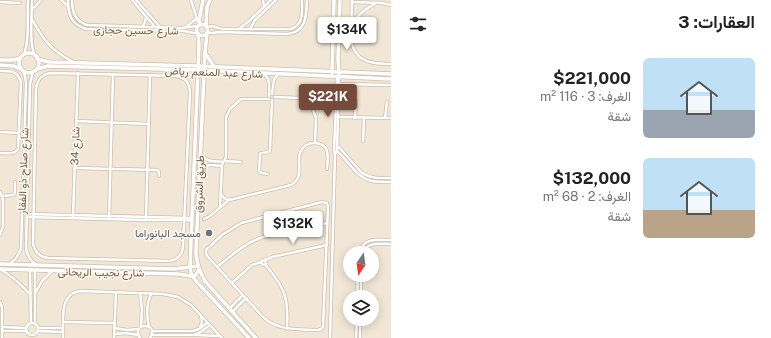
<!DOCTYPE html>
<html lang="ar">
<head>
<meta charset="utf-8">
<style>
	body { margin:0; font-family:"Public Sans",Vazirmatn,sans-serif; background:#f2f2f2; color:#222; direction:rtl; height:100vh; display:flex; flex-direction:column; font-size:15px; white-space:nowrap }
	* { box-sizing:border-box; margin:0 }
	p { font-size:13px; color:#767676 }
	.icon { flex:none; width:22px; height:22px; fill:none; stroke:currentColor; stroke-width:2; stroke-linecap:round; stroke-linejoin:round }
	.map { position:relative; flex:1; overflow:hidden; direction:ltr }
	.side { display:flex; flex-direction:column; background:#fff; width:380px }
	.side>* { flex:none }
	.needle { width:26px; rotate:193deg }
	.buttons { position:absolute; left:343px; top:246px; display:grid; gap:8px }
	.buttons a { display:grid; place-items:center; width:36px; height:36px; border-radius:50%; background:#fff; box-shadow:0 2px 10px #0003; font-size:20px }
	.price { position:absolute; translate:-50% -34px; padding:0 9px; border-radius:4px; background:#fff; color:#222; font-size:13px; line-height:26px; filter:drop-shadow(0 1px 2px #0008) }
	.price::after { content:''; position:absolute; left:50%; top:24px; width:12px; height:9px; margin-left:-6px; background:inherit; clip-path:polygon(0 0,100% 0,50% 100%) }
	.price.active { background:#764a39; color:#fff }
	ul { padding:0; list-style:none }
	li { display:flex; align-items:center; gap:12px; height:100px; padding:0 16px }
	li span { display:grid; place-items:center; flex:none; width:112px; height:80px; border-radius:6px; color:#555 }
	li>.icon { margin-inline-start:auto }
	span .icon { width:48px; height:48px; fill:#fffc; stroke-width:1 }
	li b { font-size:17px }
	h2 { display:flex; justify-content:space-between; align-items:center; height:48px; padding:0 16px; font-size:17px }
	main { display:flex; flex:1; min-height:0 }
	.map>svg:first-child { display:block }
</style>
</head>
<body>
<main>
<section class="side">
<h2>العقارات: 3<svg class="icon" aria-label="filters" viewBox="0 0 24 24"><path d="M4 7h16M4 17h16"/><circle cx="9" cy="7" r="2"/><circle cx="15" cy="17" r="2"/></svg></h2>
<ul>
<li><span style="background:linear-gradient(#bfe0f5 65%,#9aa5b1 0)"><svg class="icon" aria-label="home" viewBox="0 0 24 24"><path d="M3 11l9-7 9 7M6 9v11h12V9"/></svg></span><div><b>$221,000</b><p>الغرف: 3 · 116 m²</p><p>شقة</p></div></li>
<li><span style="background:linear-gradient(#bfe0f5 65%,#b9a48a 0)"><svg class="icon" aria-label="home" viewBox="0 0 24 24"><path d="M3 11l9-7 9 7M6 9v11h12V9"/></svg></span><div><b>$132,000</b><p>الغرف: 2 · 68 m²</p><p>شقة</p></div></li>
</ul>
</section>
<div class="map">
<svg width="391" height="338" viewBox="0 0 391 338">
	<rect width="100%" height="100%" fill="#fbf5e7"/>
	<path fill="#f2e7d6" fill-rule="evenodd" d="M0,0H391V338H0ZM350,253H372V275H350ZM350,297H372V319H350Z"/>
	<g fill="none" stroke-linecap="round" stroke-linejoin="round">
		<g stroke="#ccbdae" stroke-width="4">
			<g id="street">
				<path d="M32,0C32,15 29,44 35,56"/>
				<path d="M61,0L68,6"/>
				<path d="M68,0C68,15 71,24 86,29L184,31L194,33H198"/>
				<path d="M72,0C72,12 75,21 87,25L181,28L198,26"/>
				<path d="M132,0L155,27"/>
				<path d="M136,0L160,27"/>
				<path d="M191,0L198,22"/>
				<path d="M263,0L264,7"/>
				<path d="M352,0L351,39C354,62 371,64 391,64"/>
				<path d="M0,2L20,3"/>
				<path d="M352,2L382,3L391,5"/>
				<path d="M32,10L41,0"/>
				<path d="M32,19C36,26 40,34 46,41C53,50 62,56 73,62"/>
				<path d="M352,24C358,15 365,8 375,4"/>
				<path d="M187,26L197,18"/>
				<path d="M142,27L145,22L146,17"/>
				<path d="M207,27L212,26L222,29H291C304,24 302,12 302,0"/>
				<path d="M239,29L249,21L271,0"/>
				<path d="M250,29L255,20L276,0"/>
				<path d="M207,32L211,33L220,32L287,34C307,32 306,16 307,0"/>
				<path d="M23,55C30,45 27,13 28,0"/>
				<path d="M0,71C10,71 18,70 21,83L18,149C14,155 7,153 0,153"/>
				<path d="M33,72L30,84L26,248C27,256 30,261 37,265"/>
				<path d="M51,73L177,76C186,78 190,84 190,93L183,247C182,255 177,260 169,261L48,258C40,257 35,252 33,244L36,88C38,79 42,74 51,73Z"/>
				<path d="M264,74C271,79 269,88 269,96"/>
				<path d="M340,84L391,85"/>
				<path d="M272,94L274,80L278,74"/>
				<path d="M275,97L300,98L306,102L313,110L316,118L315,143"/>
				<path d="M338,117L391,118"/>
				<path d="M355,118L356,101"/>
				<path d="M385,118L387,102"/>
				<path d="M76,121L149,124"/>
				<path d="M0,132L19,133"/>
				<path d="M363,141L364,118"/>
				<path d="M338,146L361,172C370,179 380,178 391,178"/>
				<path d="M337,151C348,160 356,178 372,181C378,182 385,182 391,182"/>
				<path d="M335,154L337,151L339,77"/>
				<path d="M201,155C206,162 215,161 223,162"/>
				<path d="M224,161L241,162"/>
				<path d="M75,168L157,170L159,172V176"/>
				<path d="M200,171C205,163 213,165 222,166"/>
				<path d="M268,174L261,173L259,171L260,154C263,151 267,154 270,151L272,100"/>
				<path d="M0,192L3,199V226L0,235"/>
				<path d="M221,194L224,198L229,200"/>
				<path d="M2,196L13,195L15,193V182"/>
				<path d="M322,202L327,203L328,207L323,327L321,329L318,330C298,329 278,331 263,317L207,256L206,253V250L222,235L241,223Z"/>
				<path d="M220,207L222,165L226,157V117L230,109L241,99H269"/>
				<path d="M27,214L191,218"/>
				<path d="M73,216L78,73"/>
				<path d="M27,217L146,220H187L191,221"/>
				<path d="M109,218L113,74"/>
				<path d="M146,218L150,75"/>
				<path d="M204,219L210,216L229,200L291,185C307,176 293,158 303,148C306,144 310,143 314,143C331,143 328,158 327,169"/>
				<path d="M359,253C364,237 377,240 391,240"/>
				<path d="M363,253C368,241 380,244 391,244"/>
				<path d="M265,260L272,257L327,245"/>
				<path d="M10,263C16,260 19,255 21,248L26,82L24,72"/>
				<path d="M265,264C285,289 289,297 287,329"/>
				<path d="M217,267C232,255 245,243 263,237L327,223"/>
				<path d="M1,270C13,276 21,285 30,294"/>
				<path d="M30,270L31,323"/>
				<path d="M35,270V324"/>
				<path d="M232,283L252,265L261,262L263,260H265L266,262V264L263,265L261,262"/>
				<path d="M36,292L42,281L52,271"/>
				<path d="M140,293L142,310L141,326"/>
				<path d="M357,297L358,275"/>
				<path d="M361,297V275"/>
				<path d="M0,302L2,307V338"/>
				<path d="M230,308L243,295"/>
				<path d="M233,311L246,298"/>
				<path d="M63,322L115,323"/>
				<circle cx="32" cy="329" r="6"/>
				<path d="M3,327L26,328"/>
				<path d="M149,327C146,315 146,305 151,294"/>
				<path d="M38,328H63"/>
				<path d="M115,328L127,330L138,329"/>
				<path d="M200,328L202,322L201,316"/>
				<path d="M3,331H27"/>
				<path d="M38,331L63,332"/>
				<path d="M152,331H193L199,329L207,323"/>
				<path d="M115,334L126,333L138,335"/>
				<path d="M152,335H194L199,333L210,325"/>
				<path d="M196,335L219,336"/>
				<path d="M63,338C64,321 58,293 81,291L163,294L178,297L191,305L222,338"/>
				<path d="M114,338L116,292"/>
				<path d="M140,338C130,322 160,322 150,338"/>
				<path d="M330,338L335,154L334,152L337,77"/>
				<path d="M356,338L357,319"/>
				<path d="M360,338V319"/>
			</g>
		</g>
		<g stroke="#cfbeac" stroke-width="5">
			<g id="secondary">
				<circle cx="202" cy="30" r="5.5"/>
				<path d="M200,25L199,20L203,0"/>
				<path d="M206,26L207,7L210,0"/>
				<path d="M198,33L199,45L190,267L191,273L195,280L249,338"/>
				<path d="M207,33L205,53L196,250C196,262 199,271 205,281L256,338"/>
				<path d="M205,53L214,66"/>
				<circle cx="29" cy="63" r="10"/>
				<path d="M37,59L49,62L198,66L391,74"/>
				<path d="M0,60H14L20,58"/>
				<path d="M0,65L14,66L20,69"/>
				<path d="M37,69L48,66L198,70L391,79"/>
				<path d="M332,73L334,0"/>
				<path d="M339,74L338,59L340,0"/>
				<path d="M0,264L174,269L198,266"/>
				<path d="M0,269L178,274L191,276L196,275L199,270"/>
			</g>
		</g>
		<use href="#street" stroke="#fff" stroke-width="2.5"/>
		<use href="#secondary" stroke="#fff" stroke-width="3.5"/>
	</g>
	<circle fill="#6b7280" stroke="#fef8ed" stroke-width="1.5" cx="209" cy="233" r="4"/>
	<g text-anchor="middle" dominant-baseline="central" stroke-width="3" stroke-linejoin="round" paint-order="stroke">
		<g font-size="11" fill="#735d4d" stroke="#fef8ed">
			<text transform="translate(136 30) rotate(1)">شارع حسين حجازى</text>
			<text transform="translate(214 72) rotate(2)">شارع عبد المنعم رياض</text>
			<text transform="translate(75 146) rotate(-88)">شارع 34</text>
			<text transform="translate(23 171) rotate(-88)">شارع صلاح ذو الفقار</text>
			<text transform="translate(199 184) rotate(-88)">طريق الشروق</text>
			<text transform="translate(101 272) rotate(1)">شارع نجيب الريحانى</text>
		</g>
		<g font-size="11" fill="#5b616d" stroke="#fef8ed" text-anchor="end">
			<text x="201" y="233">مسجد البانوراما</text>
		</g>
	</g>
</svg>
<div class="buttons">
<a><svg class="needle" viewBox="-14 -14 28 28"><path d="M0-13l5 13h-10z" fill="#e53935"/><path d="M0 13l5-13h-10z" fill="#767676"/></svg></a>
<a><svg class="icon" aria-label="layers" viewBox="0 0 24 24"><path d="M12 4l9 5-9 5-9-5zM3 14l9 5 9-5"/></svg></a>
</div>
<b class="price" style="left:347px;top:51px">$134K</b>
<b class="price active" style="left:328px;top:118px">$221K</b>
<b class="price" style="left:293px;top:245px">$132K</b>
</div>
</main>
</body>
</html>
